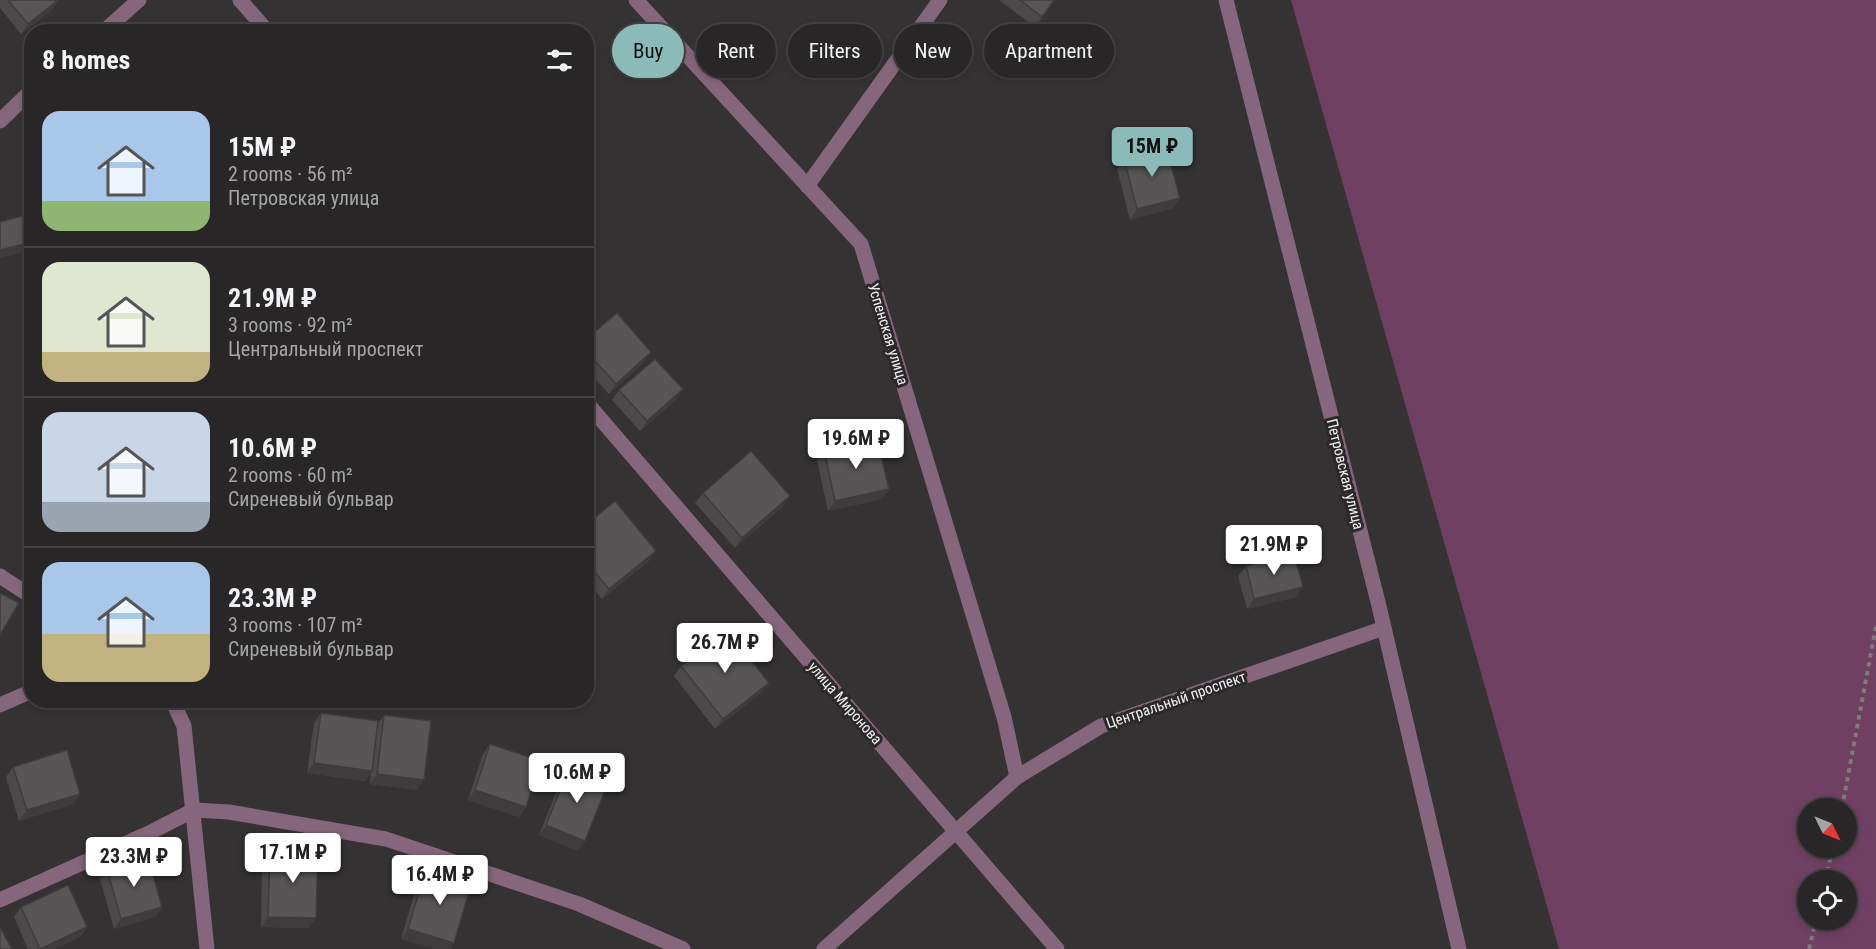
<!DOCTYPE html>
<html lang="en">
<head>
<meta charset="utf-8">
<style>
	body { margin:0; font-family:"Roboto Condensed",sans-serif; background:#343233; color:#f1f3f6; height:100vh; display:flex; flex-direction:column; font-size:22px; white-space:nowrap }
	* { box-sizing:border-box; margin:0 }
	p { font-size:20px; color:#a5a5a7 }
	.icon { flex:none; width:33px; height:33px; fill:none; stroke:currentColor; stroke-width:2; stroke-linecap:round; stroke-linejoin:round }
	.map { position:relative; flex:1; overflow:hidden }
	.sheet { position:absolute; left:24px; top:24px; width:570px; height:684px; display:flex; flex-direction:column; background:#282627; border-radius:24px; box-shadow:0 3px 9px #0003,0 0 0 2px #444344 }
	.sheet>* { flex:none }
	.guide { position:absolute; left:612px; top:24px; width:570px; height:54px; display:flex; gap:12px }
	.needle { width:39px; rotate:133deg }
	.fabs { position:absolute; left:1797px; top:798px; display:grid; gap:12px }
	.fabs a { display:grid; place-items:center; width:60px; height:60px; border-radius:50%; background:#282627; box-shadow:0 3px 9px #0003,0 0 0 2px #444344; font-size:30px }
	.price { position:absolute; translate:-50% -51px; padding:0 14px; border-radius:6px; background:#fff; color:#222; font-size:20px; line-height:39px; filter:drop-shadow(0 2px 3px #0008) }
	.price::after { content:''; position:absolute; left:50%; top:36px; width:18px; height:14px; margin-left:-9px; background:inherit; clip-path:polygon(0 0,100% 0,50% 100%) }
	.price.selected { background:#8bbbb9; color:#111 }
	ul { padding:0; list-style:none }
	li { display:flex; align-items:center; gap:18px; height:150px; padding:0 18px }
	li+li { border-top:2px solid #444344 }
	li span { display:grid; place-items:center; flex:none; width:168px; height:120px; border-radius:18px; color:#555 }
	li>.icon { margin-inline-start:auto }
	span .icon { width:72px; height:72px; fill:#fffc; stroke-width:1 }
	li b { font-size:26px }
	h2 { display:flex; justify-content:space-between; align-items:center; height:72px; padding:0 18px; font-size:26px }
	.chip { padding:0 21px; border-radius:27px; background:#282627; box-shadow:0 3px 9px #0003,0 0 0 2px #444344; font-size:21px; line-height:54px }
	.chip.selected { background:#8bbbb9; color:#111 }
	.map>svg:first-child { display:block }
</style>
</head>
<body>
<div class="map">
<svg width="1876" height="949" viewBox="0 0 1876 949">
	<rect width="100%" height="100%" fill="#353234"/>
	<path fill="#704063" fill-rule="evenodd" d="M1291,0H1876V949H1559ZM1808,808H1846V848H1808ZM1808,880H1846V920H1808Z"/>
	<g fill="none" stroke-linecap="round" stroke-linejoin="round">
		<g stroke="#7e7c7d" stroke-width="4" stroke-dasharray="4.5 4.5" stroke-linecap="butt">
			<path d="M1842,808L1876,626"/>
			<path d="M1825,880L1833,848"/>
			<path d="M1809,949L1816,920"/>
		</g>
		<g stroke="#86667c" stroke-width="15">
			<path d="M240,0L268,32"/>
			<path d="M636,0L861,244L1004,717L1017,777"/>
			<path d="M1226,0L1379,606L1459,949"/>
			<path d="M103,32L139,0"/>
			<path d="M0,121L32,90"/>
			<path d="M807,186L940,0"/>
			<path d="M586,402L1057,949"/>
			<path d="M0,576L32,597"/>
			<path d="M172,700L184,726L207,949"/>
			<path d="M0,705L32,691"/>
			<path d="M0,900L151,832L194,810L229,812L386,839L579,904L683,949"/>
			<path d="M824,949L1017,777L1101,726L1384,628"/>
		</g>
	</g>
	<g fill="#4c494b">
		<path d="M0,0H58L52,10L21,34L0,8Z"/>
		<path d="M999,0H1055L1035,27Z"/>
		<path d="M1124,159L1180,198L1173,208L1130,220L1117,169Z"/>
		<path d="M586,339L644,362L609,394L586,369Z"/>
		<path d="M619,390L676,400L640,431L612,400Z"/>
		<path d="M824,450L889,489L882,499L828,511L817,460Z"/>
		<path d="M703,493L783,506L735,548L695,503Z"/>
		<path d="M586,525L649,561L602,599L586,580Z"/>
		<path d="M1246,566L1303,587L1296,597L1247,609L1238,576Z"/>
		<path d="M681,666L769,683L761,693L715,729L674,676Z"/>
		<path d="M321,713L377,725L384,715L417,790L370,784L371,771L365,781L307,773L314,723Z"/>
		<path d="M490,744L526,807L519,817L468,800L483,754Z"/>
		<path d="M13,767L80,794L73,804L19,821L6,777Z"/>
		<path d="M569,768L578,851L539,835L562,778Z"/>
		<path d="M270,850L309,928L261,927L262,860Z"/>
		<path d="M426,868L449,949H434L401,939L419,878Z"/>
		<path d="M107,869L162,907L155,917L114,929L100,879Z"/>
		<path d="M21,907L87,927L80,937L54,949H28L14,917Z"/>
	</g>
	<g fill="#3e3c3d">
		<path d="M58,0L52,10L21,34L28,24Z"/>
		<path d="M1180,198L1173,208L1130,220L1137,209Z"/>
		<path d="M32,242L25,252L0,258V250Z"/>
		<path d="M651,352L644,362L609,394L616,384Z"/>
		<path d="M683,389L676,400L640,431L647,421Z"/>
		<path d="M889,489L882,499L828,511L835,501Z"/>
		<path d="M790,496L783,506L735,548L742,538Z"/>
		<path d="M656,551L649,561L602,599L609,589Z"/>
		<path d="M1303,587L1296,597L1247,609L1254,599Z"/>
		<path d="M769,683L761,693L715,729L723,719Z"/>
		<path d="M314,763L372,771L365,781L307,773Z"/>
		<path d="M377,774L424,780L417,790L370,784Z"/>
		<path d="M475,790L526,807L519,817L468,800Z"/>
		<path d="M80,794L73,804L19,821L27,810Z"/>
		<path d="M546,825L585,841L578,851L539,835Z"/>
		<path d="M162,907L155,917L114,929L121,919Z"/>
		<path d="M268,917L316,918L309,928L261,927Z"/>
		<path d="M87,927L80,937L54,949H39Z"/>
		<path d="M408,929L454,943L449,949H434L401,939Z"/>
	</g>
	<g fill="#585557" stroke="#3e3c3d" stroke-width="1.5">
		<path d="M8,0H58L28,24Z"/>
		<path d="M1020,0H1054L1042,17Z"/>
		<path d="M1166,147L1180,198L1137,209L1124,159Z"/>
		<path d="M25,215L32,242L0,250V222Z"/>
		<path d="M617,313L651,352L616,384L586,351V339Z"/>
		<path d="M655,359L683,389L647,421L619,390Z"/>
		<path d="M877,438L889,489L835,501L824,450Z"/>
		<path d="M751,451L790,496L742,538L703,493Z"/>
		<path d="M615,501L656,551L609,589L586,561V525Z"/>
		<path d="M1294,553L1303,587L1254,599L1246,566Z"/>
		<path d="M0,593L19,603L0,635Z"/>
		<path d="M728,630L769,683L723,719L681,666Z"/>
		<path d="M321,713L378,721L372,771L314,763Z"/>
		<path d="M384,715L431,721L424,780L377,774Z"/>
		<path d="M490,744L541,761L526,807L475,790Z"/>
		<path d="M67,750L80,794L27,810L13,767Z"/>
		<path d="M569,768L608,783L585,841L546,825Z"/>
		<path d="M270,850L318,851L316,918L268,917Z"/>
		<path d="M148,857L162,907L121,919L107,869Z"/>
		<path d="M426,868L472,882L454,943L408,929Z"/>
		<path d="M68,885L87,927L40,949L21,907Z"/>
		<path d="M0,927L12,949H0Z"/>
	</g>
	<g text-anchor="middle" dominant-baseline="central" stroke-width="6" stroke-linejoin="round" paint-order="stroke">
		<g font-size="15" fill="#f2f1f2" stroke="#2b282a">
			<text transform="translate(888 334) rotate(73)">Успенская улица</text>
			<text transform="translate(1345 474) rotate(76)">Петровская улица</text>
			<text transform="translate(1176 700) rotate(-19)">Центральный проспект</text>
			<text transform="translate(845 703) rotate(49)">улица Миронова</text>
		</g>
	</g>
</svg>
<div class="fabs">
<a><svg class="needle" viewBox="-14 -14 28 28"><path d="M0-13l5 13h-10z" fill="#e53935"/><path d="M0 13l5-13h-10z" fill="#a5a5a7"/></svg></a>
<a><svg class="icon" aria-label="locate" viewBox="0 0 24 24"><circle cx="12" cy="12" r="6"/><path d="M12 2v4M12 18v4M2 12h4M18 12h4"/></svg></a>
</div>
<b class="price selected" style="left:1152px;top:178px">15M ₽</b>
<b class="price" style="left:856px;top:470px">19.6M ₽</b>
<b class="price" style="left:1274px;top:576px">21.9M ₽</b>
<b class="price" style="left:725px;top:674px">26.7M ₽</b>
<b class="price" style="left:577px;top:804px">10.6M ₽</b>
<b class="price" style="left:293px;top:884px">17.1M ₽</b>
<b class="price" style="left:134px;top:888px">23.3M ₽</b>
<b class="price" style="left:440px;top:906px">16.4M ₽</b>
<div class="guide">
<a class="chip selected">Buy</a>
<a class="chip">Rent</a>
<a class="chip">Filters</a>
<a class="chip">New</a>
<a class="chip">Apartment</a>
</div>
<section class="sheet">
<h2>8 homes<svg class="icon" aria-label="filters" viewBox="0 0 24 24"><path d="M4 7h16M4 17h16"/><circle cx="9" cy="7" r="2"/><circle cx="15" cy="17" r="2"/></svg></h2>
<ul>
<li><span style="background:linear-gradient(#a9c7e8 75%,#8fb573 0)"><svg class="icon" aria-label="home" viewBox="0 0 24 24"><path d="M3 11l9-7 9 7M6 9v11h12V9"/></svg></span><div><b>15M ₽</b><p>2 rooms · 56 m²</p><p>Петровская улица</p></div></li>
<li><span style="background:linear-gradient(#dfe7d0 75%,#c2b280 0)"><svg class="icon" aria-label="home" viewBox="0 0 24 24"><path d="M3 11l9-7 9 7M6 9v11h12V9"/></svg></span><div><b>21.9M ₽</b><p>3 rooms · 92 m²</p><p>Центральный проспект</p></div></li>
<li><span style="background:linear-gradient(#c9d6e8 75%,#9aa5b1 0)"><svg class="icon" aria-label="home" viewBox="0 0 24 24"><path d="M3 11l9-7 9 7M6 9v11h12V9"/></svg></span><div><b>10.6M ₽</b><p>2 rooms · 60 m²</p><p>Сиреневый бульвар</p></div></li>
<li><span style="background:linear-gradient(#a9c7e8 60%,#c2b280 0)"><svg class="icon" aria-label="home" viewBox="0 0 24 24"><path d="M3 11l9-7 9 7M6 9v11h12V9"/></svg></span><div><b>23.3M ₽</b><p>3 rooms · 107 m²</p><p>Сиреневый бульвар</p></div></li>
</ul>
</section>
</div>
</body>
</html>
